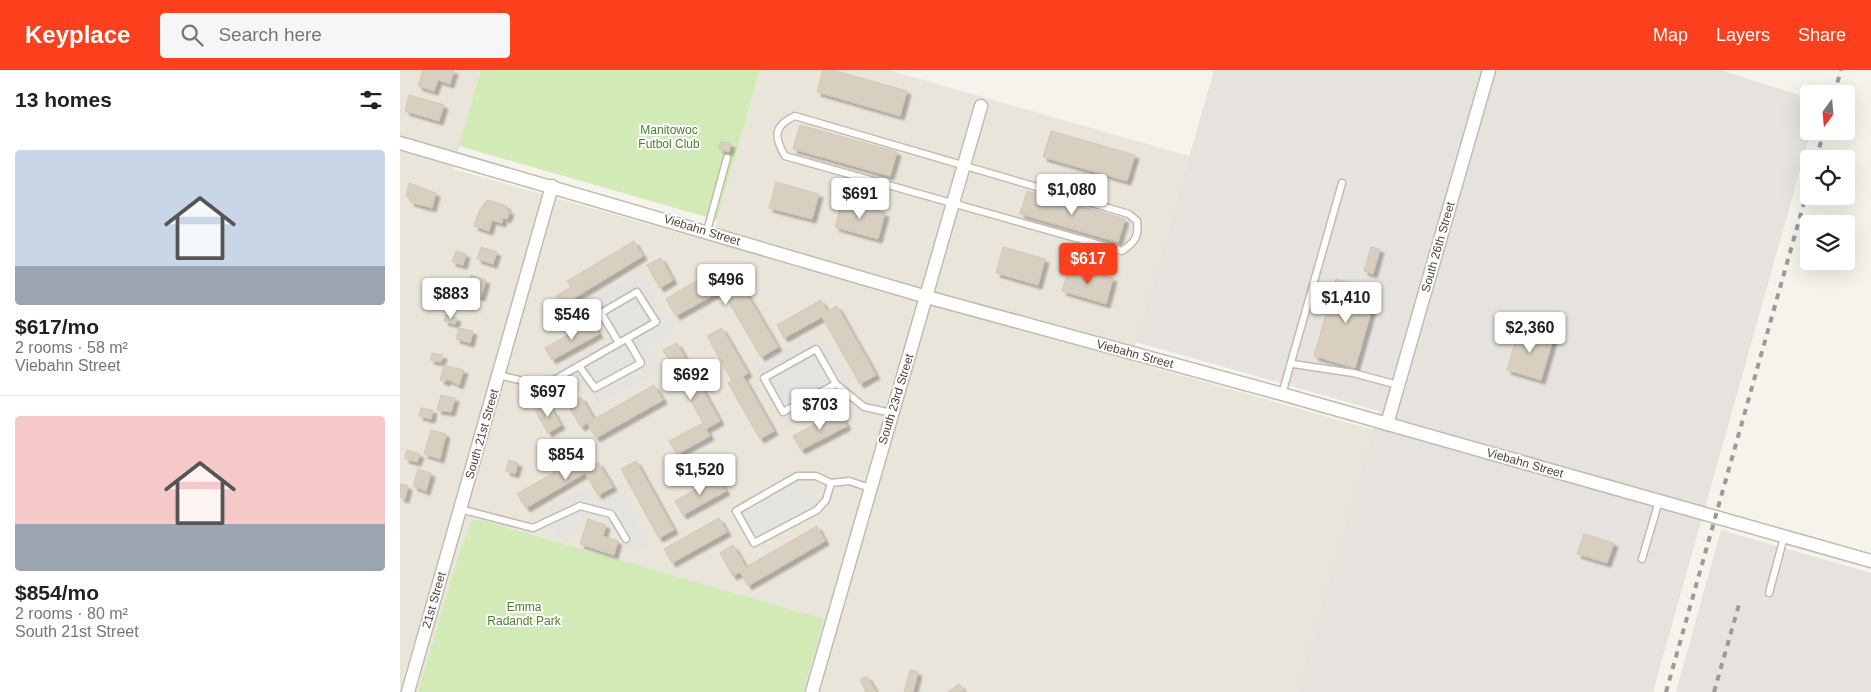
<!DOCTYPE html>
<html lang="en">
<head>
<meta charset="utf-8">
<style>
	body { margin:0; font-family:Helvetica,sans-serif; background:#f6f6f6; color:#222; height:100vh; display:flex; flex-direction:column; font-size:19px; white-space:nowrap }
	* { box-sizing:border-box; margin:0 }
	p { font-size:16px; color:#767676 }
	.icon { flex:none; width:28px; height:28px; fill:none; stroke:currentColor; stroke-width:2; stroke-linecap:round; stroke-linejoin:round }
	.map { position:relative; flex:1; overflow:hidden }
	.panel { display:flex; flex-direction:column; background:#fff; width:400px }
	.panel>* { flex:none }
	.needle { width:32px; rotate:196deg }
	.controls { position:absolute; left:1400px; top:15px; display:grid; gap:10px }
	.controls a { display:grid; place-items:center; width:55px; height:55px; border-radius:5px; background:#fff; box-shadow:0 5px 20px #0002; font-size:25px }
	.price { position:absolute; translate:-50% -42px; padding:0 11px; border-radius:5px; background:#fff; color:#222; font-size:16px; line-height:32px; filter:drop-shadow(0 1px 2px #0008) }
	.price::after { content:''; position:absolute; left:50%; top:30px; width:15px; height:11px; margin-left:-8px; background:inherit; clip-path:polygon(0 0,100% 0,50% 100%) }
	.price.on { background:#fc3f1d; color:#fff }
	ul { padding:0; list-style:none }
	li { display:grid; align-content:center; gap:10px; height:265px; padding:0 15px }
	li+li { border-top:1px solid #e0e0e0 }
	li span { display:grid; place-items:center; height:155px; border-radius:5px; color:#555 }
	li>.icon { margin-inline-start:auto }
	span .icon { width:90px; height:90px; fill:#fffc; stroke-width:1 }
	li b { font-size:21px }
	h2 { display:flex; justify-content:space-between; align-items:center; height:60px; padding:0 15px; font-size:21px }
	header { display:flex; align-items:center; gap:30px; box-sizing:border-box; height:70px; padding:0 25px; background:#fc3f1d; color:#fff }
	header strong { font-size:24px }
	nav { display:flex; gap:28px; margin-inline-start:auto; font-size:18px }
	.search { width:350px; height:45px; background:#f6f6f6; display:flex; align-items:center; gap:12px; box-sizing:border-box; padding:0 18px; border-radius:5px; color:#767676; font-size:19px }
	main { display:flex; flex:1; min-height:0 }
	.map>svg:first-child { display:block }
</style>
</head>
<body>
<header>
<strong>Keyplace</strong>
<div class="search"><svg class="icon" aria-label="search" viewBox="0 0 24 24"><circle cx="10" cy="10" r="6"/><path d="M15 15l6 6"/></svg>Search here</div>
<nav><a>Map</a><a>Layers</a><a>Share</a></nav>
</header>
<main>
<section class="panel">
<h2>13 homes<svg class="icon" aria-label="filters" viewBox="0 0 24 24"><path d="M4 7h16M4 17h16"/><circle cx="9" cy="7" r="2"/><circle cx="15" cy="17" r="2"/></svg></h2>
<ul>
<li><span style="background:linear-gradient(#c9d6e8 75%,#9aa5b1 0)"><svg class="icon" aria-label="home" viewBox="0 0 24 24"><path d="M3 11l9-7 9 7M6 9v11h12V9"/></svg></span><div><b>$617/mo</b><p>2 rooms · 58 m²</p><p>Viebahn Street</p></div></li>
<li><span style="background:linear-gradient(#f6c9c9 70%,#9aa5b1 0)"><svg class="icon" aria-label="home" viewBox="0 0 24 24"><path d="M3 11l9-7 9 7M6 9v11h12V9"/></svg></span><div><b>$854/mo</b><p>2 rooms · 80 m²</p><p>South 21st Street</p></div></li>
</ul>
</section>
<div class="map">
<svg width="1471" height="622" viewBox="0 0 1471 622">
	<defs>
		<filter id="shadow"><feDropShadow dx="4" dy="4" stdDeviation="1" flood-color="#0004"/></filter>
	</defs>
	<rect width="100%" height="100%" fill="#f6f3ec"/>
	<path fill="#eae5da" d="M0,0H81L53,99L311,172L360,0H489L789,86L731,291L974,360L896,622H0Z"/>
	<g fill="#e6e2dd">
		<path d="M814,0H1320L1409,28V61H1411L1253,622H896L979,341L736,272Z"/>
		<path d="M1321,460L1471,503V622H1276Z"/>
	</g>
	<g fill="#d2eab5">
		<path d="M81,0H360L317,150L59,76Z"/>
		<path d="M72,450H80L424,549L403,622H18L57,490Z"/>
	</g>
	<g fill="#e5e3e0">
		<path d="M241,202L272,263L247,276L259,301L198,334L187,315L160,330L145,305L208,272L209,267L190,229Z"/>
		<path d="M419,261L452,321L386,357L353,297Z"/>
		<path d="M397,401L421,443L353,480L330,438Z"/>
		<path d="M185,418L191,431L199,433L221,421L249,473L229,482L209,451L188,444L176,450L180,458L158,469L140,442Z"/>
	</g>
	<g fill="#d8cfc1" stroke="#d3c7b4" filter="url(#shadow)">
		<path d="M23,0H54L50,14L38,10L34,21L18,16Z"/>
		<path d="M423,0H433L507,21L500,46L417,22Z"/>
		<path d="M9,25L44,35L39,51L5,41Z"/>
		<path d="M400,55L497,82L490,106L393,79Z"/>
		<path d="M651,61L735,85L727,111L643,87Z"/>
		<path d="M321,71L331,74L329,82L319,79Z"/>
		<path d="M376,112L419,124L412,149L369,138Z"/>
		<path d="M9,113L36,123L32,138L10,132L11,128L6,126Z"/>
		<path d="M627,121L725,149L718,172L620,144Z"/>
		<path d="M87,130L107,136L106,140L110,141L107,149L103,147L102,153L92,150L89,161L74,156L79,141Z"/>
		<path d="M442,131L485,143L478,169L435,157Z"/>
		<path d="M234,171L243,186L174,228L182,243L170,250L156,226L171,217L167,211Z"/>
		<path d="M81,177L97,182L93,194L77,189Z"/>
		<path d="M603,177L645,189L638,215L596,203Z"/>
		<path d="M971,177L980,179L973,204L964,201Z"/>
		<path d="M56,181L66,184L63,195L52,192Z"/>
		<path d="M261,188L273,210L260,218L247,195Z"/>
		<path d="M670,195L713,208L706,234L662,221Z"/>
		<path d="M320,197L330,214L338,209L378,277L361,287L322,220L276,246L266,229Z"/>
		<path d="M71,205L86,210L81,227L65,222Z"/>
		<path d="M936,209L977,221L955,298L914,286Z"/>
		<path d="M45,216L58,220L54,233L41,229Z"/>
		<path d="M421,230L427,241L437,236L476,305L460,314L422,247L384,268L377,255Z"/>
		<path d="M46,245L57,248L55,254L44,251Z"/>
		<path d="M192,251L199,264L152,290L145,278Z"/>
		<path d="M59,258L73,261L70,273L56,269Z"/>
		<path d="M322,258L348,303L343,306L374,361L360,369L328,313L332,311L307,266Z"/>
		<path d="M1119,259L1153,269L1141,310L1107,300Z"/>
		<path d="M277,273L320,351L306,359L310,366L277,384L269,371L303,353L263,280Z"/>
		<path d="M32,283L43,285L41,292L30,290Z"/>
		<path d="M44,295L64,300L59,315L47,309L46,312L40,310Z"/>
		<path d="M254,315L263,330L196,368L187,353L181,357L168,335L181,327L194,349Z"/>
		<path d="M41,325L55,328L51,342L37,340Z"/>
		<path d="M148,333L161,355L148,363L135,340Z"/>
		<path d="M21,338L33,340L31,349L19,346Z"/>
		<path d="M439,341L447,356L401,380L393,366Z"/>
		<path d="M31,360L46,364L40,389L24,384Z"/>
		<path d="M7,380L20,384L17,392L5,389Z"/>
		<path d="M184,385L191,397L198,392L213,417L198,425L185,403L126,438L117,424Z"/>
		<path d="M109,390L118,393L115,404L106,401Z"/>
		<path d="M236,391L274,460L259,468L221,399Z"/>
		<path d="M18,399L31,403L26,421L13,416Z"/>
		<path d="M317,407L326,421L283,445L275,431Z"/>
		<path d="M0,414L8,416L5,429L0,427Z"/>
		<path d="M319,448L327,462L272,493L264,479Z"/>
		<path d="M188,449L206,455L203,466L218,471L214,485L180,474Z"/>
		<path d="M417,456L425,471L348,516L340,502L333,506L320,483L333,475L346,497Z"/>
		<path d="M1184,464L1214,473L1207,493L1177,484Z"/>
		<path d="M510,600L518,602L513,622H504Z"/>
		<path d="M467,606L476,622H466L460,610Z"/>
		<path d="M559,614L564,621L548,622Z"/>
	</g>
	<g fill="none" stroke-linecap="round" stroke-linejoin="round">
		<g stroke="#c2bbae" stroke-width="9">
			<g id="service">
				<path d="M395,46L729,144L737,151C739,167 735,172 722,181L385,86C374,67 373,56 395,46Z"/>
				<path d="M307,161L327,88"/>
				<path d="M893,294L953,303L998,315"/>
				<path d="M179,296L195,318L241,293L227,269"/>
				<path d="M98,305L128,312L154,310L219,273L256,252L237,222L201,243L219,273"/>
				<path d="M436,314L383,342L364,308L416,279L436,314L464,337L492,343"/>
				<path d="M882,324L942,113"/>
				<path d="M431,413L416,406H397L336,441L354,473L417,440L426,430L431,413L449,411L470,418"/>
				<path d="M60,439L133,458L180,436L211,444L226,469"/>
				<path d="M1242,489L1259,431"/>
				<path d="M1369,523L1384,467"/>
			</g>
		</g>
		<g stroke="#c2bbae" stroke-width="15">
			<g id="minor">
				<path d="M0,73L527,227L882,324L1471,491"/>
				<path d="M987,354L1089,0"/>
				<path d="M8,622L152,116"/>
				<path d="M412,622L581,36"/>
			</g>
		</g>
		<use href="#service" stroke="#fff" stroke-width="6"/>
		<use href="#minor" stroke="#fff" stroke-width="12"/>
		<g stroke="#9a9a9a" stroke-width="4" stroke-dasharray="6 6" stroke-linecap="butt">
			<path d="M1434,24L1441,0"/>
			<path d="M1416,89L1424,61"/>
			<path d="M1266,622L1409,115"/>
			<path d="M1314,622L1340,531"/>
		</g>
	</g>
	<g text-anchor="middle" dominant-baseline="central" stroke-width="4" stroke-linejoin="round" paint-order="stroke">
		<g font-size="12" fill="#4a7f2a" stroke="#fff">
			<text x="269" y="60">Manitowoc<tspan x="269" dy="14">Futbol Club</tspan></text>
			<text x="124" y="537">Emma<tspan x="124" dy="14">Radandt Park</tspan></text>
		</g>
		<g font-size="12" fill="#4b4439" stroke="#fff">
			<text transform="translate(302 160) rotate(17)">Viebahn Street</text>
			<text transform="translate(1038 177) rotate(-74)">South 26th Street</text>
			<text transform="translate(735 284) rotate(15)">Viebahn Street</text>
			<text transform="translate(496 329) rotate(-73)">South 23rd Street</text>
			<text transform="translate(82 364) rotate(-74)">South 21st Street</text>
			<text transform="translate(1125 393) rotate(16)">Viebahn Street</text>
			<text transform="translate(34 530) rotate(-74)">21st Street</text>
		</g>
	</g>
</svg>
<div class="controls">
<a><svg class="needle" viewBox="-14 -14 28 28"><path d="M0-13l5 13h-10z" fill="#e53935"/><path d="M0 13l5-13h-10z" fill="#767676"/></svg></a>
<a><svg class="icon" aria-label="locate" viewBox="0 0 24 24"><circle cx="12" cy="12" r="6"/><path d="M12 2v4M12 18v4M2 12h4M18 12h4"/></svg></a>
<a><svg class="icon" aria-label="layers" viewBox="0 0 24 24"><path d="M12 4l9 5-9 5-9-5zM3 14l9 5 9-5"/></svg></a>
</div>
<b class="price" style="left:672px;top:146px">$1,080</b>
<b class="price" style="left:460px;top:150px">$691</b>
<b class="price on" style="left:688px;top:215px">$617</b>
<b class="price" style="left:326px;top:236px">$496</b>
<b class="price" style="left:51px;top:250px">$883</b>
<b class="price" style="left:946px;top:254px">$1,410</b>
<b class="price" style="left:172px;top:271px">$546</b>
<b class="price" style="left:1130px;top:284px">$2,360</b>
<b class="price" style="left:291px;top:331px">$692</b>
<b class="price" style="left:148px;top:348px">$697</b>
<b class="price" style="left:420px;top:361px">$703</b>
<b class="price" style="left:166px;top:411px">$854</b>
<b class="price" style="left:300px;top:426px">$1,520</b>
</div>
</main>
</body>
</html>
